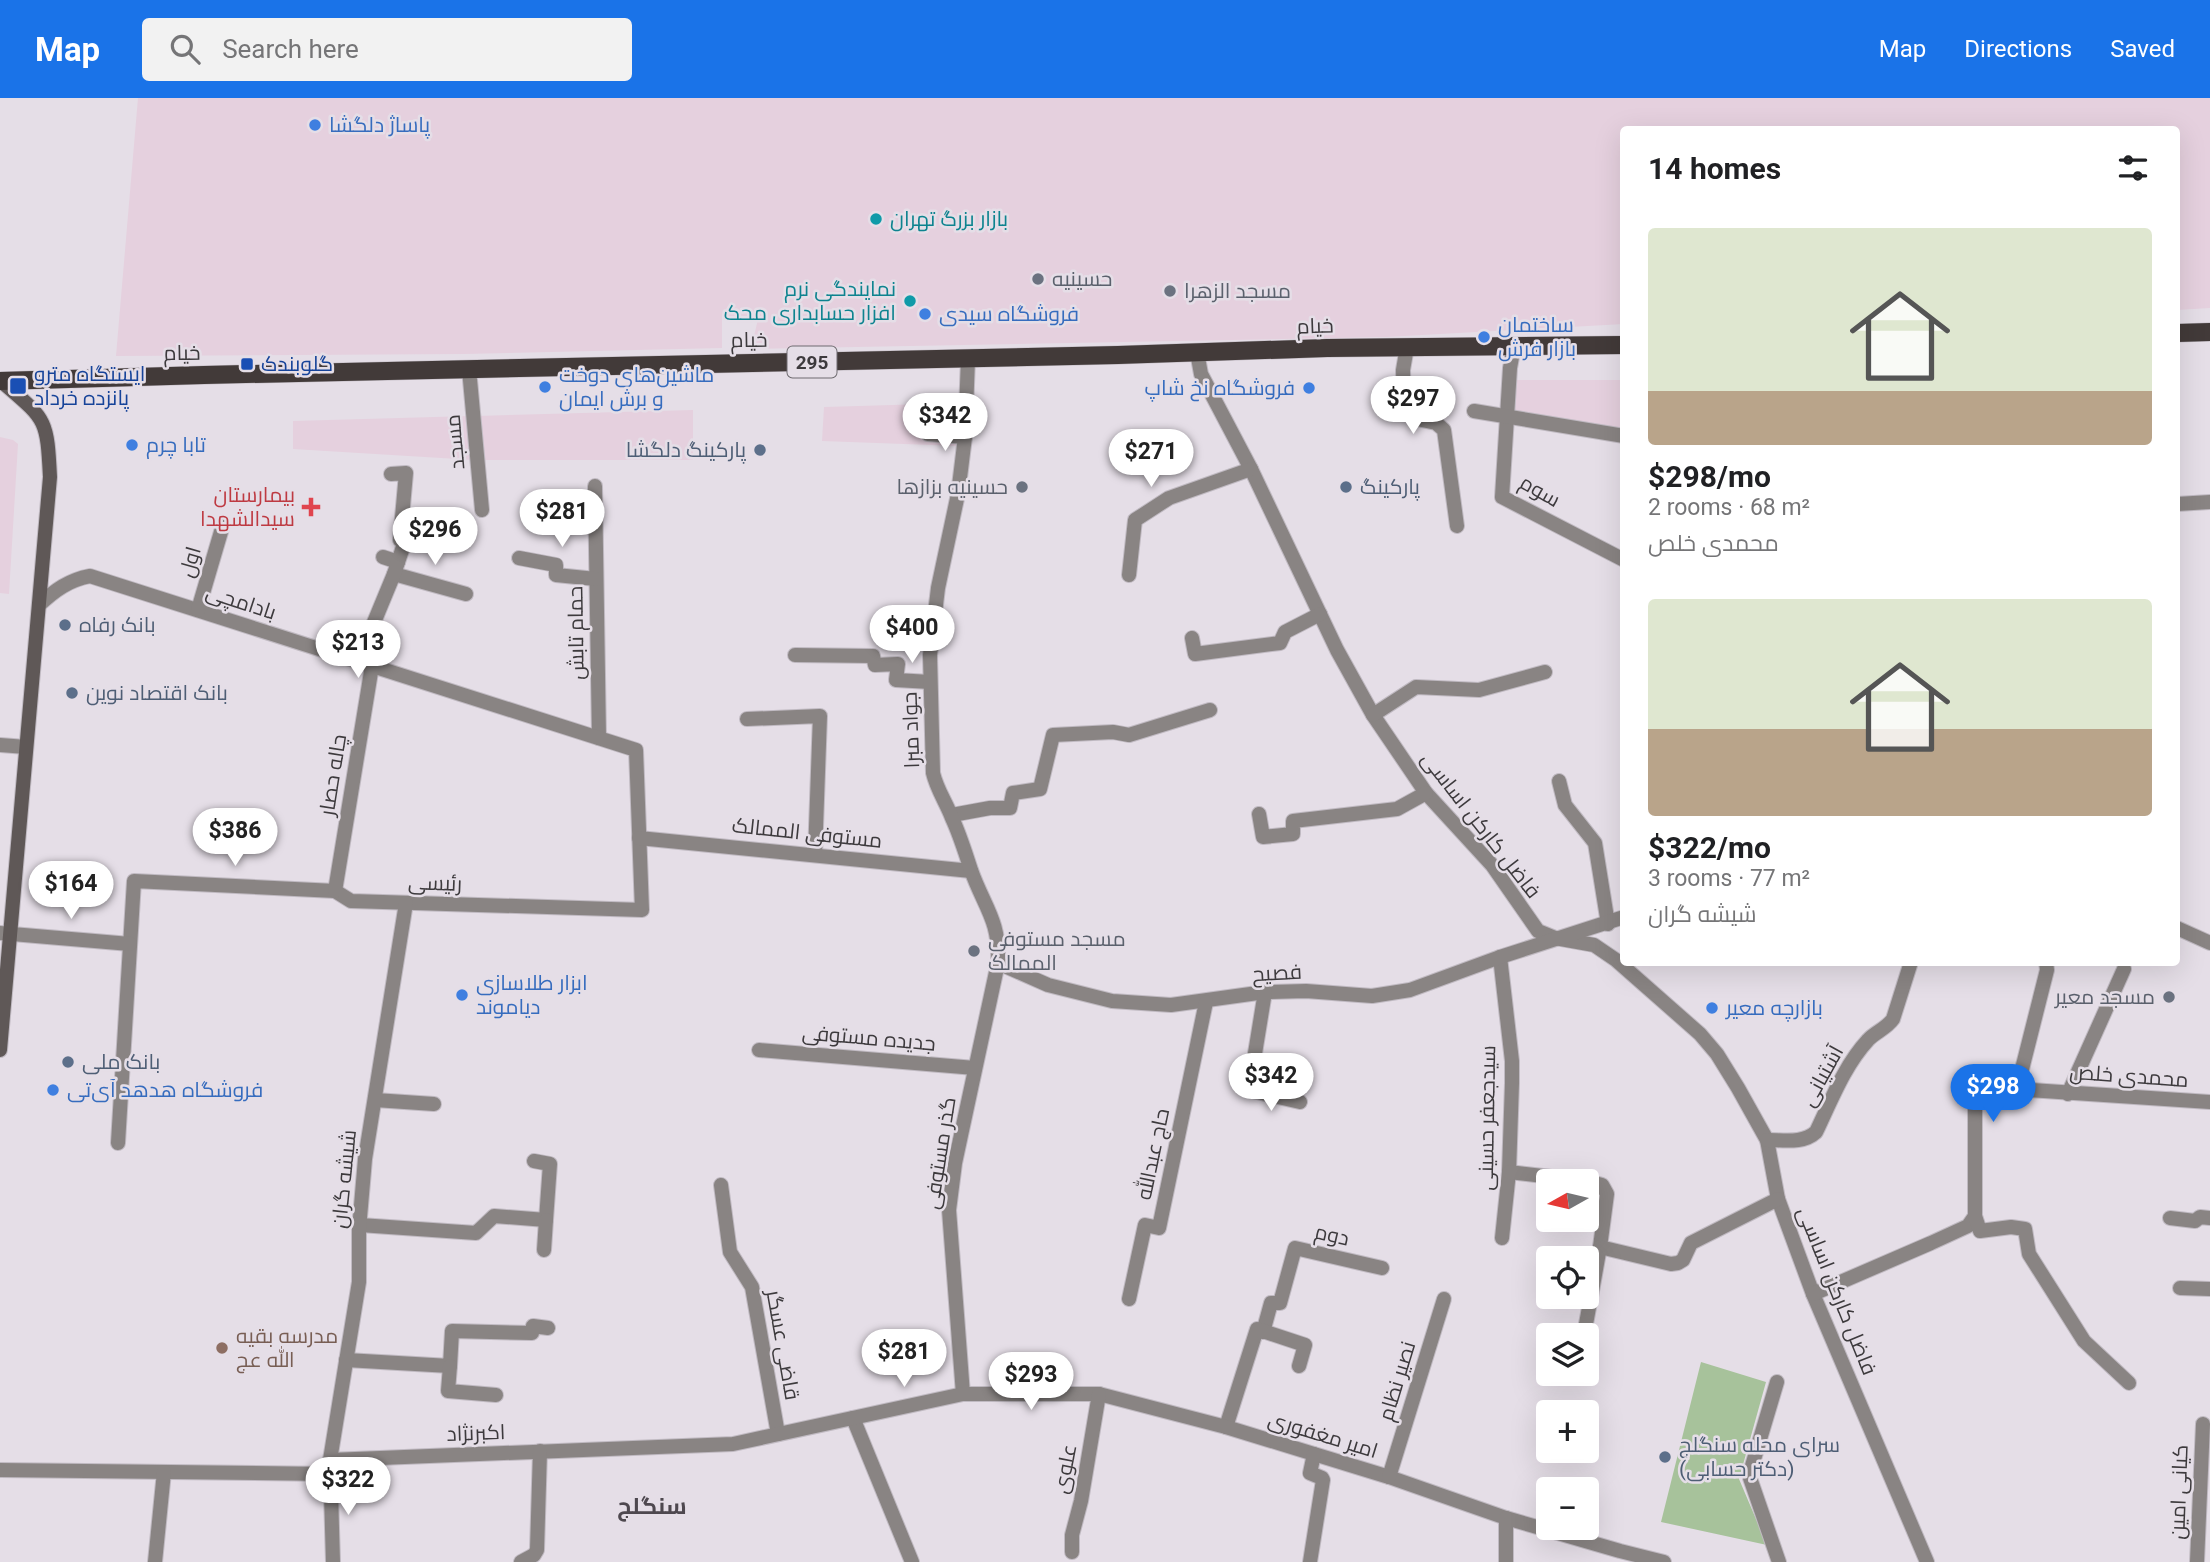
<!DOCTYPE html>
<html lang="en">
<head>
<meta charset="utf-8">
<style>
	body { margin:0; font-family:Roboto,Cairo,sans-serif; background:#f2f2f2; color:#202124; height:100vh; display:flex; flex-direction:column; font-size:26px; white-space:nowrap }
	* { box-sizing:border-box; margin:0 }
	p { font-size:23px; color:#757577 }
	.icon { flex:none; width:38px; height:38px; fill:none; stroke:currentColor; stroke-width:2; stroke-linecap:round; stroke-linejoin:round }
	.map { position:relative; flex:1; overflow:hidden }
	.side { position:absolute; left:1620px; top:28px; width:560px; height:840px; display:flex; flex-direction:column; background:#fff; border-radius:7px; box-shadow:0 7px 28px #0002 }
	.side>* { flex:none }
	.needle { width:46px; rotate:262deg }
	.fabs { position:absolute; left:1536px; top:1071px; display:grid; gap:14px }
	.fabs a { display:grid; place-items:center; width:63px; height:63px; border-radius:7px; background:#fff; box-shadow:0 7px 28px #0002; font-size:35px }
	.price { position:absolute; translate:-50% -60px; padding:0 16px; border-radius:24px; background:#fff; color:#222; font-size:23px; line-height:46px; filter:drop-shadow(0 2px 4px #0008) }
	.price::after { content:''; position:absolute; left:50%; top:42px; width:21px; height:16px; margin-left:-10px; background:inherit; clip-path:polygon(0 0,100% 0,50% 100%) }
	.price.current { background:#1a73e8; color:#fff }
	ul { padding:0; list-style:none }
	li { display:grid; align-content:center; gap:14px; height:371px; padding:0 28px }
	li span { display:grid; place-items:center; height:217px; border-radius:7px; color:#555 }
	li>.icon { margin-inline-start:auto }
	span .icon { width:126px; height:126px; fill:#fffc; stroke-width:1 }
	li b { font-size:30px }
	h2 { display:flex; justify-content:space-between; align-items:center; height:84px; padding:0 28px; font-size:30px }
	header { display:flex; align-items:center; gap:42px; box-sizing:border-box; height:98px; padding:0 35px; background:#1a73e8; color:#fff }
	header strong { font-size:33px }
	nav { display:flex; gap:38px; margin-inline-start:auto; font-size:24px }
	.search { width:490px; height:63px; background:#f2f2f2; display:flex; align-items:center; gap:18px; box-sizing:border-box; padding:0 24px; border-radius:7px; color:#757577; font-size:26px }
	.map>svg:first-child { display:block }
</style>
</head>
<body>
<header>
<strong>Map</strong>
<div class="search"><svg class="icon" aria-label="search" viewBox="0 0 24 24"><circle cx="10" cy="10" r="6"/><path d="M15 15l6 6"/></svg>Search here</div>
<nav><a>Map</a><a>Directions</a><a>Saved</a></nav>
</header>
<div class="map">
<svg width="2210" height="1464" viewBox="0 0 2210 1464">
	<rect width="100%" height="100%" fill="#e5dee7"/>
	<g fill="#e5d0de">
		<path d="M138,0H2210V210L2177,212V32H1624V226L1386,239L751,251L758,221L722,218V250L464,256L116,258Z"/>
		<path d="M1516,282H1624V331L1513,313Z"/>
		<path d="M961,305L958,348L822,343L824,309Z"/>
		<path d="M693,312V362H480L476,318Z"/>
		<path d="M470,318L474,362L293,351V323Z"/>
		<path d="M0,339L13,342L18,346L9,496L0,495Z"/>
	</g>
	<path fill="#a7c29b" d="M1701,1264L1766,1284L1739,1381L1767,1447L1661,1424Z"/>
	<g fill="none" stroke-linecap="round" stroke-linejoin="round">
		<g stroke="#c0bac2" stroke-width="16">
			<g id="street">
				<path d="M1514,248L1510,270L1502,399L1624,462"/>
				<path d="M1407,249L1403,272L1404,311L1417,321L1436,325L1444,332L1457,428"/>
				<path d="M1197,254L1201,276L1251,371L1337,552L1373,617L1426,695L1492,767L1538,833L1555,840L1594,847L1616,862L1700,936L1717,956L1738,990L1767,1042L1778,1101L1813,1196L1927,1464"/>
				<path d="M469,271L482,412"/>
				<path d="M1474,313L1624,338"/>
				<path d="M928,336L965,339"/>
				<path d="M595,388L599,640"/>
				<path d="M2177,406L2210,404"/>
				<path d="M383,459L398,464"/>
				<path d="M519,460L556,467V477L596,481"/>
				<path d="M394,476L466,496"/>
				<path d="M1129,477L1135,422L1169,400L1251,371"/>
				<path d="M39,507C55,492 69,482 90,478L636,652L642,812L351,803L335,793L134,783L118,1045"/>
				<path d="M198,512L223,427"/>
				<path d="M1192,540L1195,556L1280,545L1285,534L1320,516"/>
				<path d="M795,557L873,558L875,567L898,566L896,582L930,584"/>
				<path d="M358,563L394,476L405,443L400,442L406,375L391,376"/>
				<path d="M1373,617L1416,589L1479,592L1545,574"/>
				<path d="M747,621L820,618L815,757"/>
				<path d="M0,647L26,649"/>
				<path d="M1559,683L1565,707L1595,745L1608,826"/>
				<path d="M1259,716L1263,739L1293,736V723L1397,711L1426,695"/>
				<path d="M952,717L990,710H1010L1013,695L1040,691L1053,637L1113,634L1129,637L1210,612"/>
				<path d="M639,740L971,773"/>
				<path d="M335,793L372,568"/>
				<path d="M2177,830L2210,845"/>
				<path d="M0,835L130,846"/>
				<path d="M1500,859L1512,963V985L1509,1074L1502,1140"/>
				<path d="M998,865L1048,887L1112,903L1171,907L1265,894L1306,893L1372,898L1410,892L1500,859L1624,819"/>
				<path d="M1265,894L1249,992L1300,1004"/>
				<path d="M759,952L975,970"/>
				<path d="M2017,991L2047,872L2046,864"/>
				<path d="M2068,996L2124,871"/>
				<path d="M375,1002L434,1006"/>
				<path d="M1767,1042C1784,1042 1803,1046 1816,1034C1831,1003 1844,968 1868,942C1875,934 1886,931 1893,921L1911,864"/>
				<path d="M1509,1074L1586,1083"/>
				<path d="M1587,1083L1602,1087L1607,1096L1600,1149L1671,1166L1678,1165L1683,1162L1691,1145L1778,1101"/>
				<path d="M721,1087L730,1154L752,1189L778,1336"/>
				<path d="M2170,1120L2195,1123L2200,1119L2210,1120"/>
				<path d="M360,1127L476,1135L494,1118L546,1122L550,1066L534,1063"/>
				<path d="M544,1152L546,1122"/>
				<path d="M2180,1190L2210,1191"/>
				<path d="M1813,1196L1931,1145L1968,1128L1975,1118"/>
				<path d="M1129,1201L1145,1127L1159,1130L1206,904"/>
				<path d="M1263,1234L1271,1205H1280L1295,1150L1382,1170"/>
				<path d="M1582,1237L1586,1226L1600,1149"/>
				<path d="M346,1262L450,1268L452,1233L532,1235L533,1228L548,1230"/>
				<path d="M450,1268L448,1293L496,1297"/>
				<path d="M1777,1284L1752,1368L1750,1380L1779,1464"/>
				<path d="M2129,1285L2084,1243L2029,1156L2025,1131L2011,1129L1980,1133L1975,1118V995L1979,990L1985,989L2210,1004"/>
				<path d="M963,1296L949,1112L955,1065L998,865C1000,822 984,809 971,772C965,754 960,737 952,720C946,704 937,692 933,675L930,557L938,490L958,396L965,339L968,261"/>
				<path d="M853,1320L912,1464"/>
				<path d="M1226,1329L1257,1231L1305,1247L1299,1268"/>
				<path d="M330,1362L733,1346L963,1296H1099L1226,1329L1389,1379L1506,1420L1620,1453L1664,1464"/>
				<path d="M0,1372L329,1376"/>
				<path d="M1389,1379L1444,1201"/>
				<path d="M1072,1454V1437L1081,1403L1099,1296"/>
				<path d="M155,1464L164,1374"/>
				<path d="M333,1464L330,1362L359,1184V1131L365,1061L406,805"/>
				<path d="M521,1464L534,1457L537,1452L540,1353"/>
				<path d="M1310,1464L1323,1382L1322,1380L1310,1375L1314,1356"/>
				<path d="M1506,1464V1420"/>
				<path d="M2197,1464L2203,1326"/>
			</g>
		</g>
		<g stroke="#c0bac2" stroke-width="16">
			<path id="secondary" d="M0,952L50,379C47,319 46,322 1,283"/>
		</g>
		<g stroke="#c0bac2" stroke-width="19">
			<g id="primary">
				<path d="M2177,235L2210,234"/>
				<path d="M0,283L204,277L1118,257L1327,250L1624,247"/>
			</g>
		</g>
		<use href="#street" stroke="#898483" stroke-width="14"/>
		<use href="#secondary" stroke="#5f5857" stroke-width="14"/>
		<use href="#primary" stroke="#423a39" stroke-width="18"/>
	</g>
	<g fill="#3f7fe0" stroke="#e5dee7" stroke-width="2.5">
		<circle cx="315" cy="27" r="7"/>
		<circle cx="925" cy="216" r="7"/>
		<circle cx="1484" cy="239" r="7"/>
		<circle cx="545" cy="289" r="7"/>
		<circle cx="1309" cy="290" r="7"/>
		<circle cx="132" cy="347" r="7"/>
		<circle cx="462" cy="897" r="7"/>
		<circle cx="1712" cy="910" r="7"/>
		<circle cx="53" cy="992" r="7"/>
	</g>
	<g fill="#0f9aa8" stroke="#e5dee7" stroke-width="2.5">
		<circle cx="876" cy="121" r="7"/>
		<circle cx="910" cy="203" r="7"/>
	</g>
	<g fill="#6b7280" stroke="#e5dee7" stroke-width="2.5">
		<circle cx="1038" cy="181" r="7"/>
		<circle cx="1170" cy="193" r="7"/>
		<circle cx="1022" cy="389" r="7"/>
		<circle cx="974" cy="853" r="7"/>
		<circle cx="2169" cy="899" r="7"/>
	</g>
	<g fill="#1a4fb4" stroke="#e5dee7" stroke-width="2.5">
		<rect x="240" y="259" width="14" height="14" rx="3.5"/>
		<rect x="9" y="279" width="18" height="18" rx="3.5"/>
	</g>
	<g fill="#5c6f8a" stroke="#e5dee7" stroke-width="2.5">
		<circle cx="760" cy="352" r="7"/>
		<circle cx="1346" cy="389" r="7"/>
		<circle cx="65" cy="527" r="7"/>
		<circle cx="72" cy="595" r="7"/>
		<circle cx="68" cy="964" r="7"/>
		<circle cx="1665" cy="1359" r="7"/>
	</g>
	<path fill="#e0444e" stroke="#e5dee7" stroke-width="2.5" d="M307.5 398.5h7v7h7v7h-7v7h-7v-7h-7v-7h7z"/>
	<circle fill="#8d6e63" stroke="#e5dee7" stroke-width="2.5" cx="222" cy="1250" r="7"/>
	<g text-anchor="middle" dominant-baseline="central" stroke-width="5" stroke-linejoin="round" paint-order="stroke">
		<rect fill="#e5dee7" stroke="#6f6b70" stroke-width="2" x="787.5" y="248.5" width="49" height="31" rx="5"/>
		<g font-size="19" font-weight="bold" fill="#3d3a3d">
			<text x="812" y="264">295</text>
		</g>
		<g font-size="21" fill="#366cbe" stroke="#e5dee7" text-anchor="start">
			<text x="329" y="27">پاساژ دلگشا</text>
			<text x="939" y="216">فروشگاه سیدی</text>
			<text x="1498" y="227">ساختمان<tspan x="1498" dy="24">بازار فرش</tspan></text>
			<text x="559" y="277">ماشین‌های دوخت<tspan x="559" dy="24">و برش ایمان</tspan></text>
			<text x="1295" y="290" text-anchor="end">فروشگاه نخ شاپ</text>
			<text x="146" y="347">تابا چرم</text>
			<text x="476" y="885">ابزار طلاسازی<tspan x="476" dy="24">دیاموند</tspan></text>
			<text x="1726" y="910">بازارچه معیر</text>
			<text x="67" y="992">فروشگاه هدهد آی‌تی</text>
		</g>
		<g font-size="21" fill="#0d838f" stroke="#e5dee7" text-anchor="start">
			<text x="890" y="121">بازار بزرگ تهران</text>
			<text x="896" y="191" text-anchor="end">نمایندگی نرم<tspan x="896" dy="24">افزار حسابداری محک</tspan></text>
		</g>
		<g font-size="21" fill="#5b616d" stroke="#e5dee7" text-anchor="start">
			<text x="1052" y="181">حسینیه</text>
			<text x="1184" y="193">مسجد الزهرا</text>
			<text x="1008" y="389" text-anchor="end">حسینیه بزازها</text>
			<text x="988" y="841">مسجد مستوفی<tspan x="988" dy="24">الممالک</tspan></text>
			<text x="2155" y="899" text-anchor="end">مسجد معیر</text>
		</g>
		<g font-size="21" fill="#3d3a3d" stroke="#e5dee7">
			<text transform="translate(1315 228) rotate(-2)">خیام</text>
			<text transform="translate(749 242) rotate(-1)">خیام</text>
			<text transform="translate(182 255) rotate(-1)">خیام</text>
			<text transform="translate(455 344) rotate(-95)">مسجد</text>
			<text transform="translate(1540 393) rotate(30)">سوم</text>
			<text transform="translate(190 464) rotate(-74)">اول</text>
			<text transform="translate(241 504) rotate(18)">بادامچی</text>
			<text transform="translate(576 535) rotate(-91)">حمام تابش</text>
			<text transform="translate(911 632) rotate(-92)">جواد مبرا</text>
			<text transform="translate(333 677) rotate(-81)">چاله حصار</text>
			<text transform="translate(1481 727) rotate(52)">فاضل کارکن اساسی</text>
			<text transform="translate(807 735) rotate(6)">مستوفی الممالک</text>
			<text transform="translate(435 785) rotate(2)">رئیسی</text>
			<text transform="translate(1277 875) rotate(-3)">فصیح</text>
			<text transform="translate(869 940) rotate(5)">جدیده مستوفی</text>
			<text transform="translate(1822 978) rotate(-61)">آشتیانی</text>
			<text transform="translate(2129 978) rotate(4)">محمدی خلص</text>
			<text transform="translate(1487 1020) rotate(-89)">سیدجعفر حسینی</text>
			<text transform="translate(940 1055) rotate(-81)">گذر مستوفی</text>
			<text transform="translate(1153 1056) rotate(-78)">حاج عبدالله</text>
			<text transform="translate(344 1081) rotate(-84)">شیشه گران</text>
			<text transform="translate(1332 1137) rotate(13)">دوم</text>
			<text transform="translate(1837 1193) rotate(68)">فاضل کارکن اساسی</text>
			<text transform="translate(783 1247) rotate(80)">قاضی عسگر</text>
			<text transform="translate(1397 1283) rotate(-73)">نصیر نظام</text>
			<text transform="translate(476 1335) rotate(-2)">اکبرنژاد</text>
			<text transform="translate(1323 1337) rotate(17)">امیر مغفوری</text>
			<text transform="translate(1065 1371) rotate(-79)">علوی</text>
			<text transform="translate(2179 1394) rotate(-88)">کیانی امین</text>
		</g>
		<g font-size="21" fill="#164399" stroke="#e5dee7" text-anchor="start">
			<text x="261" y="266">گلوبندک</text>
			<text x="34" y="276">ایستگاه مترو<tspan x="34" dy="24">پانزده خرداد</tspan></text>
		</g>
		<g font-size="21" fill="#4e5e75" stroke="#e5dee7" text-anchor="start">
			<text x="746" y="352" text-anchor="end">پارکینگ دلگشا</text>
			<text x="1360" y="389">پارکینگ</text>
			<text x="79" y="527">بانک رفاه</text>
			<text x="86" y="595">بانک اقتصاد نوین</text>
			<text x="82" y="964">بانک ملی</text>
			<text x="1679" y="1347">سرای محله سنگلج<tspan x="1679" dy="24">(دکتر حسابی)</tspan></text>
		</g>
		<g font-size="21" fill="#be3a42" stroke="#e5dee7" text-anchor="end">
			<text x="295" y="397">بیمارستان<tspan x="295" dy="24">سیدالشهدا</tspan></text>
		</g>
		<g font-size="21" fill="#785e54" stroke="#e5dee7" text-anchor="start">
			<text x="236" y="1238">مدرسه بقیه‌<tspan x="236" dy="24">الله عج</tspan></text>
		</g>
		<g font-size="23" font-weight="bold" fill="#4e484f" stroke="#e5dee7">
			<text x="652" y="1408">سنگلج</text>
		</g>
	</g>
</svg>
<div class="fabs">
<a><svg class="needle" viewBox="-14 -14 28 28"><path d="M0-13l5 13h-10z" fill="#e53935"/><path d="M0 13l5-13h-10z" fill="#757577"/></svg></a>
<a><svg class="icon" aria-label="locate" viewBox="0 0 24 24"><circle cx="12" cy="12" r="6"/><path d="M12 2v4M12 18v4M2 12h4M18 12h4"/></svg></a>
<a><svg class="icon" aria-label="layers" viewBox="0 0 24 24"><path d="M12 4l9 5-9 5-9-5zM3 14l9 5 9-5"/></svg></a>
<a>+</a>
<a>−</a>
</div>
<b class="price" style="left:1413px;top:338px">$297</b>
<b class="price" style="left:945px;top:355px">$342</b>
<b class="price" style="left:1151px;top:391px">$271</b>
<b class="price" style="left:562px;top:451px">$281</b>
<b class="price" style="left:435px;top:469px">$296</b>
<b class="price" style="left:912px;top:567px">$400</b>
<b class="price" style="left:358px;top:582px">$213</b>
<b class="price" style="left:235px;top:770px">$386</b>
<b class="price" style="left:71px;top:823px">$164</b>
<b class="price" style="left:1271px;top:1015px">$342</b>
<b class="price current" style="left:1993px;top:1026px">$298</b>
<b class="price" style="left:904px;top:1291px">$281</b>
<b class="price" style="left:1031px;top:1314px">$293</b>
<b class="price" style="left:348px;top:1419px">$322</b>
<section class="side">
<h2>14 homes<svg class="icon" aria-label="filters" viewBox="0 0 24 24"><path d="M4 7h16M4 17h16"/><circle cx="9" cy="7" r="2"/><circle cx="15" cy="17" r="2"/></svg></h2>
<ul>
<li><span style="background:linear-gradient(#dfe7d0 75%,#b9a48a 0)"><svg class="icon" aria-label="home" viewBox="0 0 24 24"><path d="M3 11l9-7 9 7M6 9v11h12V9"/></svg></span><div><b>$298/mo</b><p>2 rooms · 68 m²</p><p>محمدی خلص</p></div></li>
<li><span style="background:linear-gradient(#dfe7d0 60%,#b9a48a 0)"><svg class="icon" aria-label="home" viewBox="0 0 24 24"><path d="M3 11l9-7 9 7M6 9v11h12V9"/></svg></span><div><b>$322/mo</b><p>3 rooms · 77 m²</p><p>شیشه گران</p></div></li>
</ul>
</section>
</div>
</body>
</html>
